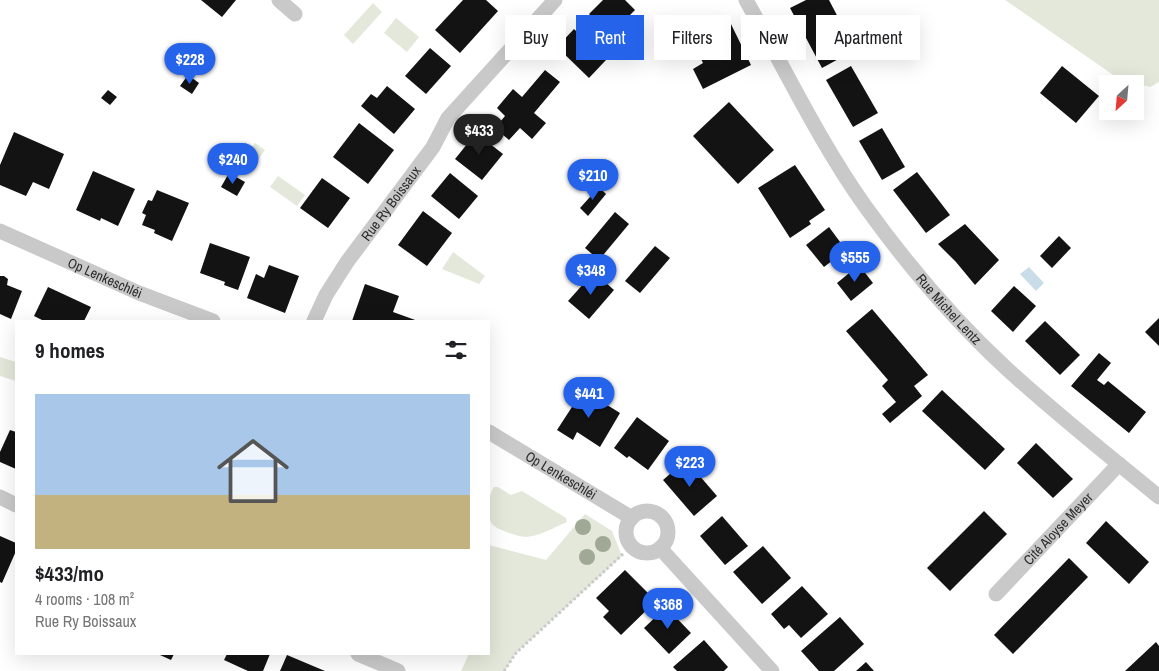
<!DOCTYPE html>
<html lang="en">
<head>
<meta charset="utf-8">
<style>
	body { margin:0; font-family:"Archivo Narrow",sans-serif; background:#f2f2f2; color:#202124; height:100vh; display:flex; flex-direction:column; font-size:19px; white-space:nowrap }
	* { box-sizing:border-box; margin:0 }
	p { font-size:16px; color:#757577 }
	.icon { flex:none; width:28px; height:28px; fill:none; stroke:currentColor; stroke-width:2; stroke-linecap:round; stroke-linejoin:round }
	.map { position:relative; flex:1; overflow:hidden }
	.panel { position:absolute; left:15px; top:320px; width:475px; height:335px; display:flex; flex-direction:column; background:#fff; border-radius:0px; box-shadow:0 5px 20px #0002 }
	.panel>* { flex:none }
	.hud { position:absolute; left:505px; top:15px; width:475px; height:45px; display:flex; gap:10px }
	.needle { width:32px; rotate:206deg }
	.tools { position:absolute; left:1099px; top:75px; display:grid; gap:10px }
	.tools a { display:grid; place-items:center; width:45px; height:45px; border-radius:0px; background:#fff; box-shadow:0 5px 20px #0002; font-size:25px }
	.price { position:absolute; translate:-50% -42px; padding:0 11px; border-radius:18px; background:#2563eb; color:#fff; font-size:16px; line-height:32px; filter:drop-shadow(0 1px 2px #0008) }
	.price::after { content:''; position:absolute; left:50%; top:30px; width:15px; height:11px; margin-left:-8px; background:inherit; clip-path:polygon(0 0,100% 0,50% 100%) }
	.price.active { background:#222; color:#fff }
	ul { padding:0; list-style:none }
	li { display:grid; align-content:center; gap:10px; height:265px; padding:0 20px }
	li span { display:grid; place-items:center; height:155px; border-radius:0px; color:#555 }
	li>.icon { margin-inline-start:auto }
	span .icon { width:90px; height:90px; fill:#fffc; stroke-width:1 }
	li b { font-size:21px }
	h2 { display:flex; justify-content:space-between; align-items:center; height:60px; padding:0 20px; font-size:21px }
	.chip { padding:0 18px; border-radius:0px; background:#fff; box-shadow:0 5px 20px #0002; font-size:18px; line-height:45px }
	.chip.active { background:#2563eb; color:#fff }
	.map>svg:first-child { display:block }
</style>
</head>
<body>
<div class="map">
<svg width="1159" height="671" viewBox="0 0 1159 671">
	<rect width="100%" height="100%" fill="#fff"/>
	<g fill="#e3e8da">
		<path d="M1005,0H1159V82L1150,87L1119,79Z"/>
		<path d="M373,3L382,12L353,44L344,35Z"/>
		<path d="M396,18L419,37L407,52L384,33Z"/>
		<path d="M255,143L265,150L248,174L238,167Z"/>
		<path d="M278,176L305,195L297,206L270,187Z"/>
		<path d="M453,252L485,276L479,284L442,269Z"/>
		<path d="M0,357L16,362V381L0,376Z"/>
		<path d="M494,487H498L511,495L522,491L566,518L567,522C555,527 540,536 526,537C519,537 498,530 493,525C485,516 488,496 494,487Z"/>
		<path d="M585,514L612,531L622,556L516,653L505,671H461L469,654H489V545L546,560Z"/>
	</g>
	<path fill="#c8dde7" d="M1029,267L1044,283L1036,291L1020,274Z"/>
	<g fill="#131313">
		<path d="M201,0H236L222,17Z"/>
		<path d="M463,0H486L498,11L460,53L435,30Z"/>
		<path d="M603,0H625L635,10L610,35L589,14Z"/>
		<path d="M806,0H829L855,50L822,68L790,8Z"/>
		<path d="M730,22L751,65L703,89L693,69L703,63L692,41Z"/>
		<path d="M574,29L606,60L589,78L557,47Z"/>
		<path d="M430,48L451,66L426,94L405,76Z"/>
		<path d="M851,66L878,113L853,127L826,80Z"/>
		<path d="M1062,66L1099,96L1076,123L1040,93Z"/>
		<path d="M545,70L560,82L534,113L546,123L532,139L520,128L509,140L495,128L505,116L497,108L513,89L522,97Z"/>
		<path d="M188,75L199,83L192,94L180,86Z"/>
		<path d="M387,86L415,109L394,134L361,106L371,94L377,98Z"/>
		<path d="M108,90L117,97L110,105L101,98Z"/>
		<path d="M729,102L774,150L738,184L693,136Z"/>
		<path d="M359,123L394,150L368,184L333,157Z"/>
		<path d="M882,128L905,167L882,180L859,141Z"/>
		<path d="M14,132L64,154L49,189L33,182L26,196L0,185V165Z"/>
		<path d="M476,133L503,154L482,180L455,159Z"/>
		<path d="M795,165L825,210L809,221L811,224L790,238L758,188Z"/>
		<path d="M93,171L135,189L118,226L101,218L100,221L76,210Z"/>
		<path d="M917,172L950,215L926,233L893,190Z"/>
		<path d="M229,173L245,182L237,196L221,187Z"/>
		<path d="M450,173L478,196L459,219L431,196Z"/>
		<path d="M322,178L350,198L328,228L300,208Z"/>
		<path d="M599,187L606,194L588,216L580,208Z"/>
		<path d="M157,190L189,203L172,241L154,233L155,230L142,225L146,215L142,213L148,200L152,201Z"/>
		<path d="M423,211L452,233L427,266L398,245Z"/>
		<path d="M615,212L629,224L599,260L585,248Z"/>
		<path d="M965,224L999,260L975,285L956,262L938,244Z"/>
		<path d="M829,227L846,250L824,267L806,245Z"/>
		<path d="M1059,236L1071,248L1052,268L1040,256Z"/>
		<path d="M210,243L250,257L238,290L224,285L225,282L200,273Z"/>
		<path d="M655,246L670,258L640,293L625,281Z"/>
		<path d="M269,265L299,276L285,313L247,298L256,274L264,278Z"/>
		<path d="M859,265L873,283L851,301L837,283Z"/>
		<path d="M594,272L614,290L589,319L568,301Z"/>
		<path d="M0,276H4L8,279L7,285L22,291L11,319L0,314Z"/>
		<path d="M365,284L399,296L393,312L418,321H352Z"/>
		<path d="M1014,286L1036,306L1013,332L991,311Z"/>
		<path d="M48,287L91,307L84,321H44L34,316Z"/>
		<path d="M872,309L928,375L914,386L922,396L890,423L882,414L896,402L882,386L888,380L846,331Z"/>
		<path d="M1159,318V346L1145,332Z"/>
		<path d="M1045,321L1080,355L1060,375L1025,341Z"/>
		<path d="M1099,353L1111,363L1097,380L1104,385L1108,381L1146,412L1129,433L1071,386Z"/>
		<path d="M583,390L620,413L600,447L577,432L573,440L557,430Z"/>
		<path d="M942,390L1005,449L985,470L922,411Z"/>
		<path d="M637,417L669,441L648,470L629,456L627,458L614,448Z"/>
		<path d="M10,430L16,432V469L0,462V452Z"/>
		<path d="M1036,443L1073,479L1053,498L1017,463Z"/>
		<path d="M686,460L717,496L694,516L663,480Z"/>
		<path d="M984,511L1007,534L950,591L927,568Z"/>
		<path d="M722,516L748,546L725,565L700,536Z"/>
		<path d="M1106,521L1149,562L1129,584L1086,543Z"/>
		<path d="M0,536L16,543V551L2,583L0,582Z"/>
		<path d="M763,546L791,578L762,604L733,572Z"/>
		<path d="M1069,558L1088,577L1013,654L994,635Z"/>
		<path d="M625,570L656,601L621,635L603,617L609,611L596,598Z"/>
		<path d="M802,586L828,614L801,638L789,625L784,629L771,614Z"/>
		<path d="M666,607L691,633L669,654L644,628Z"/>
		<path d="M840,617L864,644L834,671H819L801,651Z"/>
		<path d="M704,640L728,667L724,671H677L673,667Z"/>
		<path d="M1156,642L1159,646V671H1125Z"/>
		<path d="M160,654H174L171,660L160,655Z"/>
		<path d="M227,654H270L263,671H248L224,660Z"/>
		<path d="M287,655L325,671H280Z"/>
		<path d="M866,662L874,671H856Z"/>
	</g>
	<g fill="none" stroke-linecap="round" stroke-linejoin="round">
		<path stroke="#c9c9c9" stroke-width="3" stroke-dasharray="2.5 2.5" stroke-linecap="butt" d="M504,671L516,653L624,553"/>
		<g stroke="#c9c9c9" stroke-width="15">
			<path d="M279,0L295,14"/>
			<path id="s1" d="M746,0C785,69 819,141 865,206C906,263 954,320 1006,368C1055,413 1108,455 1159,497"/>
			<path id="s2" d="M0,231L139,293L213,321"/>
			<path id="s3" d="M314,321L326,295L347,262L433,147L448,118L555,0"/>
			<path id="s4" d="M489,432L632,518"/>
			<path d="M0,497L16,505"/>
			<circle cx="647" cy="532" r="21"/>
			<path d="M660,548L772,671"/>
			<path id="s5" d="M996,594L1119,464"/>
			<path d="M358,654L398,671"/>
		</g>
	</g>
	<g fill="#a0a995">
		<circle cx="583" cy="527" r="8"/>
		<circle cx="603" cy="544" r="8"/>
		<circle cx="587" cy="557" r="8"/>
	</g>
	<g text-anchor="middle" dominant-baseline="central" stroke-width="5" stroke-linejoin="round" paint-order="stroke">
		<g font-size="14" fill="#2c2c2c" stroke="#fff">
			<text stroke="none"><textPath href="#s3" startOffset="141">Rue Ry Boissaux</textPath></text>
			<text stroke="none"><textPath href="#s2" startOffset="115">Op Lenkeschléi</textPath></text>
			<text stroke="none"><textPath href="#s1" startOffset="371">Rue Michel Lentz</textPath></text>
			<text stroke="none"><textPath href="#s4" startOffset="84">Op Lenkeschléi</textPath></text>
			<text stroke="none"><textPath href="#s5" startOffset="90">Cité Aloyse Meyer</textPath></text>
		</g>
	</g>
</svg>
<div class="tools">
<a><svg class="needle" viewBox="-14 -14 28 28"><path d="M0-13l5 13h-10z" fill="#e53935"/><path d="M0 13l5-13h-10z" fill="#757577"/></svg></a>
</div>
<b class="price" style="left:190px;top:85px">$228</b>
<b class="price active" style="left:479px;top:156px">$433</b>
<b class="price" style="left:233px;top:185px">$240</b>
<b class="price" style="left:593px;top:201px">$210</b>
<b class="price" style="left:855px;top:283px">$555</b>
<b class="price" style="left:591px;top:296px">$348</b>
<b class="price" style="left:589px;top:419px">$441</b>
<b class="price" style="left:690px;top:488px">$223</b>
<b class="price" style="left:668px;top:630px">$368</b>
<div class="hud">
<a class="chip">Buy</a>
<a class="chip active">Rent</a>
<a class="chip">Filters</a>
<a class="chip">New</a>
<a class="chip">Apartment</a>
</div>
<section class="panel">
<h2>9 homes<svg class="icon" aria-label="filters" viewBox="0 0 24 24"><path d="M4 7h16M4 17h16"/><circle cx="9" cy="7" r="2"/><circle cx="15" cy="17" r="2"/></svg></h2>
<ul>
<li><span style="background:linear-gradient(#a9c7e8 65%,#c2b280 0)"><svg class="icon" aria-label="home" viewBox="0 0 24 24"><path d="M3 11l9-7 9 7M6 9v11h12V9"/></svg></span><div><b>$433/mo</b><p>4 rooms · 108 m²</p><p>Rue Ry Boissaux</p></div></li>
</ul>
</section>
</div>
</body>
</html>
